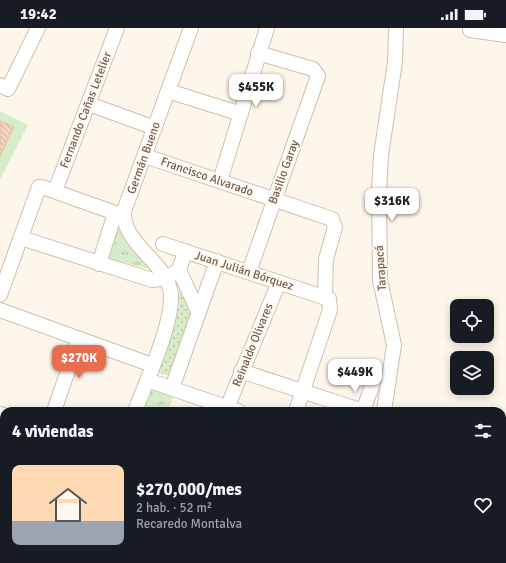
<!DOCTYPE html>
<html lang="es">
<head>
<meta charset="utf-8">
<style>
	body { margin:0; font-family:Signika,sans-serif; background:#20242c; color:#f1f3f6; height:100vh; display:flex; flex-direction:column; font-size:15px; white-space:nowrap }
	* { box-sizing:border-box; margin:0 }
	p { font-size:13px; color:#9ea1a6 }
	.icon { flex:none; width:22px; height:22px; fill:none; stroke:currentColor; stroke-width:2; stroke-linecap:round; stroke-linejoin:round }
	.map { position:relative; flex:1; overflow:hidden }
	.side { position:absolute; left:0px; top:379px; width:506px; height:156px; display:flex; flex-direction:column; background:#171b24; border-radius:12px 12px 0 0; box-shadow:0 2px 10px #0003 }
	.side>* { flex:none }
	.controls { position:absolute; left:450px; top:271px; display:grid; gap:8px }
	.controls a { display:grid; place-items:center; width:44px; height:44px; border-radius:8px; background:#171b24; box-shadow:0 2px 10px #0003; font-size:20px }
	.price { position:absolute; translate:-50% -34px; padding:0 9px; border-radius:8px; background:#fff; color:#222; font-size:13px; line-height:26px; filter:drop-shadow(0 1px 2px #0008) }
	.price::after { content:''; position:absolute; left:50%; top:24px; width:12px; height:9px; margin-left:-6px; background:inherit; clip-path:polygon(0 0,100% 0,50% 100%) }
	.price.current { background:#e86e4f; color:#fff }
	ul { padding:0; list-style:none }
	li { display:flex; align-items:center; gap:12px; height:100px; padding:0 12px }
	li+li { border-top:1px solid #363941 }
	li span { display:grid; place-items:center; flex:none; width:112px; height:80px; border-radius:8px; color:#555 }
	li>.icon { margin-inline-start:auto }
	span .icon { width:48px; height:48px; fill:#fffc; stroke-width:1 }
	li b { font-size:17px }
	h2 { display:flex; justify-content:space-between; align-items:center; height:48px; padding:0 12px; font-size:17px }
	.status { display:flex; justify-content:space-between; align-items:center; height:28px; padding:0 20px; background:#171b24; direction:ltr }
	.status svg { height:11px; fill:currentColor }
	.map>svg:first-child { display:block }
</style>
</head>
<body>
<div class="status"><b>19:42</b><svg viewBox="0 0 49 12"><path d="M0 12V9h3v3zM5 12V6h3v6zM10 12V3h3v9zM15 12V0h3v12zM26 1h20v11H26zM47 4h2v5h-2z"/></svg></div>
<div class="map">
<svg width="506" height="535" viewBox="0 0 506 535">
	<defs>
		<pattern id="grass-tufts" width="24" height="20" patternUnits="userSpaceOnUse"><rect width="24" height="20" fill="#d7ecc8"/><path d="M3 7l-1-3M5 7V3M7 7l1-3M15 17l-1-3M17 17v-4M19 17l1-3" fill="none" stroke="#b3c2a5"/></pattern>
		<pattern id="park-dots" width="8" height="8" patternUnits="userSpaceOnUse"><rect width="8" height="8" fill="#d7ecc8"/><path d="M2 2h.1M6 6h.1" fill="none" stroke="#b3c2a5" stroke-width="1.8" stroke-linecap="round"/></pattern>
		<pattern id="building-back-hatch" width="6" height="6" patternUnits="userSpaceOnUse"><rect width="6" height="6" fill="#f3d5c2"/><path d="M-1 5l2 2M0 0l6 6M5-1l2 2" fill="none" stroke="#cab0a0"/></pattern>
	</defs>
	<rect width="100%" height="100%" fill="#fdf6eb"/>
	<g fill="url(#grass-tufts)">
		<path d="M119,190L158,243L105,230Z"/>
		<path d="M149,358L174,367L168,383H140Z"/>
		<path d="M86,531H121L119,535H85Z"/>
	</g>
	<g fill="url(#park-dots)">
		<path d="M179,255L195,284L173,349L156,344L179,278Z"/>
		<path d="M0,391L4,392V420L0,418Z"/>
	</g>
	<g fill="#d7ecc8">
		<path d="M0,83L28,97L0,152Z"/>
		<path d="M137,531H165L177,535H136Z"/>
	</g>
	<path fill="url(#building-back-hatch)" stroke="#e6bba2" d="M0,93L14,99L0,128Z"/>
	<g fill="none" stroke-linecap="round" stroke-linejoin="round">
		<g stroke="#d1beaf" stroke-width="16">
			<g id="minor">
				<path d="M470,2L506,7"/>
				<path d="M0,57L8,61L38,0"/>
				<path d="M168,63L241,86"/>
				<path d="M89,76L155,100"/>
				<path d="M145,128L332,191L335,199L326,231L325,269"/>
				<path d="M220,153L267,0"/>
				<path d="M55,163L117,0"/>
				<path d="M21,210L152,252L166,250L179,242L185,224"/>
				<path d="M163,216L329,271L330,282L296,383"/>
				<path d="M99,236L115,185"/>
				<path d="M179,242L198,283"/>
				<path d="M249,244L318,48L313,41L258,25"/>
				<path d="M0,267L39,159H42L124,188"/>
				<path d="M0,282L152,337"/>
				<path d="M241,343L363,383"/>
				<path d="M147,352L238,383"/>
				<path d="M172,360L217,233"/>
				<path d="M227,380L279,254"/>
				<path d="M54,383L79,311"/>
				<path d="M135,383C146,354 177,288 170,261C163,232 122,215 124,183L191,0"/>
				<path d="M363,383L373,355"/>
				<path d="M384,383L394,317L380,252L379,164L381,127L395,34L396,0"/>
				<path d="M0,386L4,387"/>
				<path d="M8,535L10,531"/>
				<path d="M82,535L83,531"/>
				<path d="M127,535L129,531"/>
				<path d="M247,535L249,531"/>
				<path d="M313,535L315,531"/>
				<path d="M377,535L378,531"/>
				<path d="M501,535L506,516"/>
			</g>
		</g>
		<use href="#minor" stroke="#fff" stroke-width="14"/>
	</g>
	<g text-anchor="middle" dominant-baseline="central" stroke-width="4" stroke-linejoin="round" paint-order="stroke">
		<g font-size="12" fill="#7a5c4c" stroke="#fffaf2">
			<text transform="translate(86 82) rotate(-69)">Fernando Cañas Letelier</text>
			<text transform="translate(144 130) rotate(-70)">Germán Bueno</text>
			<text transform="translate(284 144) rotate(-70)">Basilio Garay</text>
			<text transform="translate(207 149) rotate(19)">Francisco Alvarado</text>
			<text transform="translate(381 240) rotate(-94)">Tarapacá</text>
			<text transform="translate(244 243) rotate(18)">Juan Julián Bórquez</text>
			<text transform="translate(253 317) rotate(-68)">Reinaldo Olivares</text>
		</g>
	</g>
</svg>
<div class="controls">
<a><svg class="icon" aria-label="locate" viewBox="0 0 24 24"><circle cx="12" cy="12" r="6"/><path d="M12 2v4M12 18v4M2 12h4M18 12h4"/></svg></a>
<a><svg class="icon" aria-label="layers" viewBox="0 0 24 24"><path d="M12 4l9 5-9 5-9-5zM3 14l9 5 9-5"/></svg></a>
</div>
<b class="price" style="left:256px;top:80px">$455K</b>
<b class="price" style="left:392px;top:194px">$316K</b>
<b class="price current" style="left:79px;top:351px">$270K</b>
<b class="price" style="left:355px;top:365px">$449K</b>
<section class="side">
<h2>4 viviendas<svg class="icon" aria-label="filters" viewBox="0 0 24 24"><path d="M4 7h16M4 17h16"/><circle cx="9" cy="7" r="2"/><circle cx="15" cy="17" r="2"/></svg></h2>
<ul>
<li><span style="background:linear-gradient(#ffd9b3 70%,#9aa5b1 0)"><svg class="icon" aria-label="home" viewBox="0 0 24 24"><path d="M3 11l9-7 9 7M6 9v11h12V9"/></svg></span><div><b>$270,000/mes</b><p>2 hab. · 52 m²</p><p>Recaredo Montalva</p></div><svg class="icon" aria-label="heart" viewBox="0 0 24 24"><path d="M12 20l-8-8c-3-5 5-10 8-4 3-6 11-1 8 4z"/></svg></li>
</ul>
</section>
</div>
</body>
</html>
